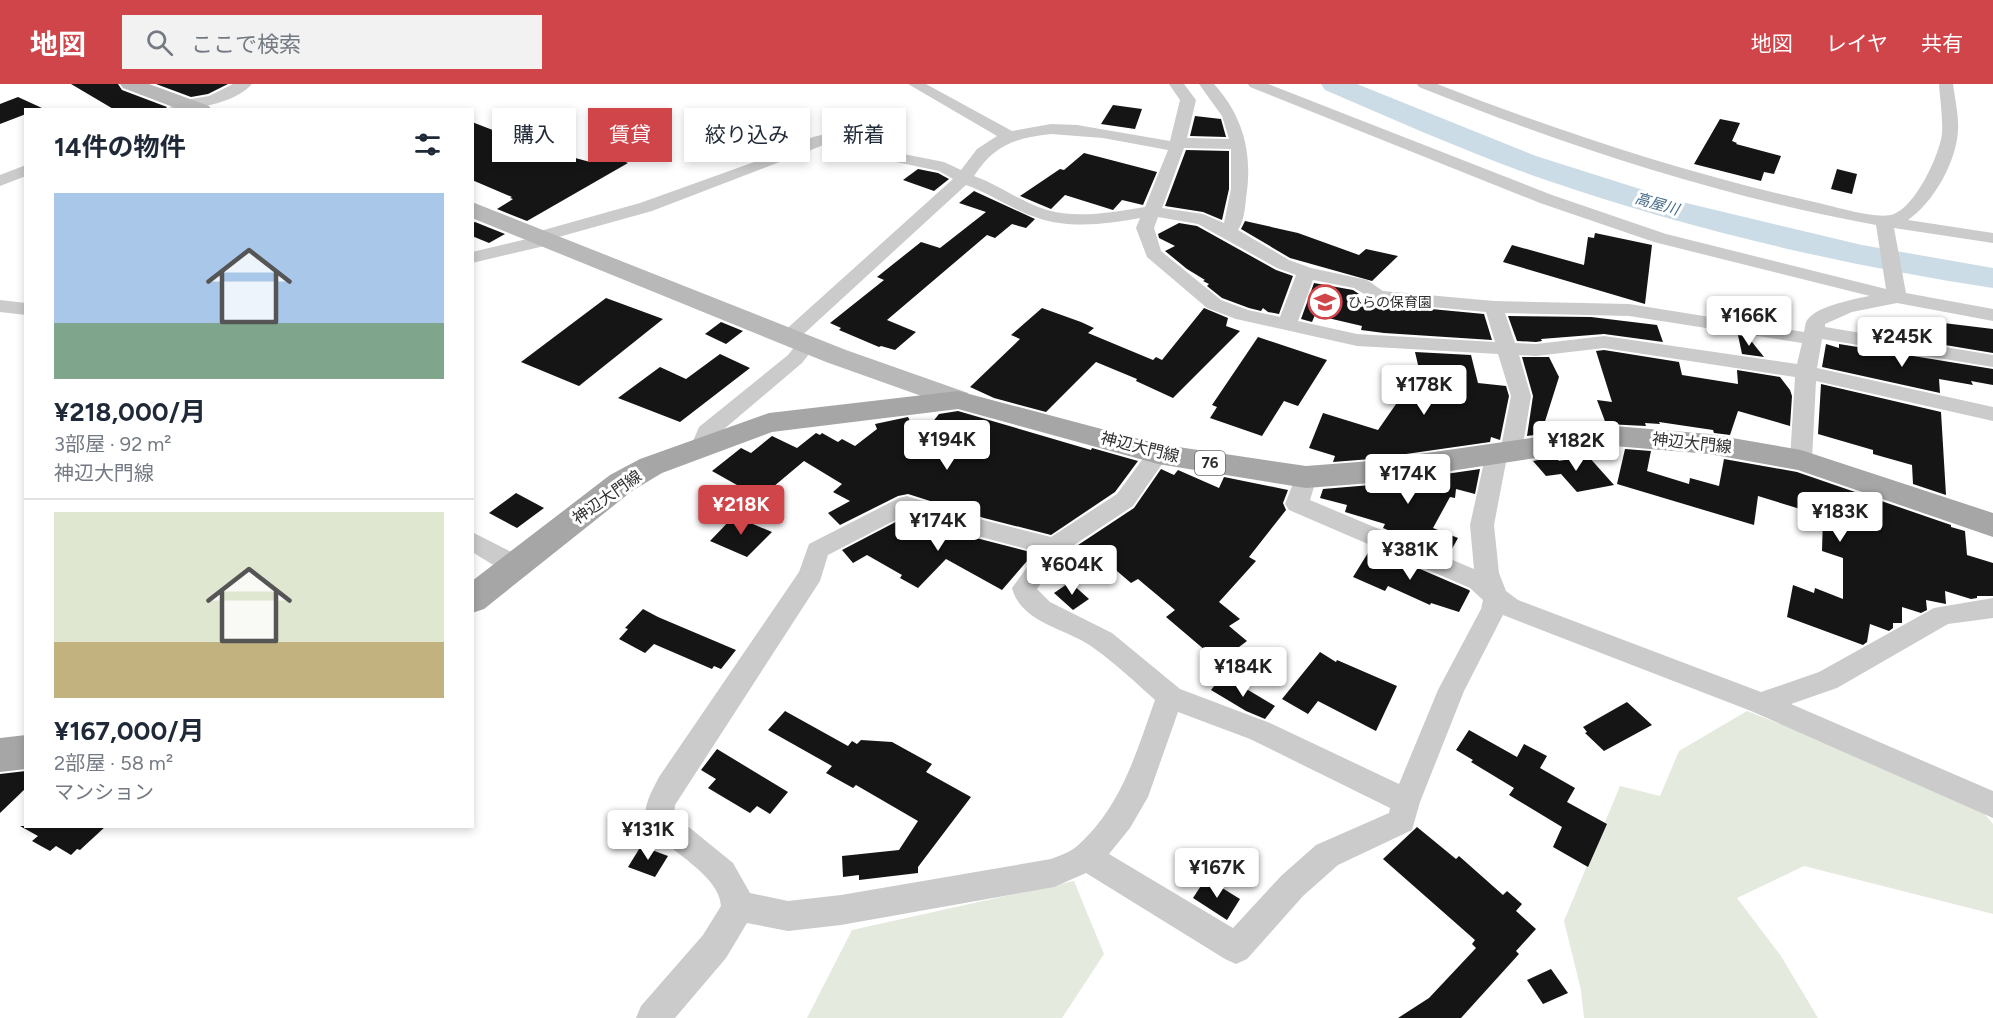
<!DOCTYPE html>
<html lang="ja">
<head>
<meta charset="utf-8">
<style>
	body { margin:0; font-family:Figtree,"Noto Sans JP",sans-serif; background:#f2f2f3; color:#1f2937; height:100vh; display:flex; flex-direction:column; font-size:22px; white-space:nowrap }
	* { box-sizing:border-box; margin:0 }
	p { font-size:20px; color:#747a83 }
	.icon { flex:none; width:33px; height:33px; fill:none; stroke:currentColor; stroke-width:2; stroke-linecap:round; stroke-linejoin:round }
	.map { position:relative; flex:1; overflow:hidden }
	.panel { position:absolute; left:24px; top:24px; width:450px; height:720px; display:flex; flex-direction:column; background:#fff; border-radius:0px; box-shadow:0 3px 9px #0003 }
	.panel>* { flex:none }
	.guide { position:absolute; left:492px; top:24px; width:570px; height:54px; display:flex; gap:12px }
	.price { position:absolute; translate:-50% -51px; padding:0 14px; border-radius:6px; background:#fff; color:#222; font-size:20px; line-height:39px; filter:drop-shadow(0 2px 3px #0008) }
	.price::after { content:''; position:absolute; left:50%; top:36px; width:18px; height:14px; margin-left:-9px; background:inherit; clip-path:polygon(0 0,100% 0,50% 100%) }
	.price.active { background:#d0454a; color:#fff }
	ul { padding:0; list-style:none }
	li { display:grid; align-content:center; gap:12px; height:318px; padding:0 30px }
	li+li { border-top:2px solid #e0e1e3 }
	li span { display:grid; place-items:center; height:186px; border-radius:0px; color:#555 }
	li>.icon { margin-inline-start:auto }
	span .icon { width:108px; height:108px; fill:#fffc; stroke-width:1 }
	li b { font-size:26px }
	h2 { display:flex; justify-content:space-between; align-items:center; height:72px; padding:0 30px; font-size:26px }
	.tag { padding:0 21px; border-radius:0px; background:#fff; box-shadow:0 3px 9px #0003; font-size:21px; line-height:54px }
	.tag.active { background:#d0454a; color:#fff }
	header { display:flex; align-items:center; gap:36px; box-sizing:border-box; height:84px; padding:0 30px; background:#d0454a; color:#fff }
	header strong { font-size:28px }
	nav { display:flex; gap:33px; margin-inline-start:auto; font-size:21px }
	.search { width:420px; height:54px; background:#f2f2f3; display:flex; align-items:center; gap:15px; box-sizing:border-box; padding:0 21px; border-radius:0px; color:#747a83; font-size:22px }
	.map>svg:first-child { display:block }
</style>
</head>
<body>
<header>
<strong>地図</strong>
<div class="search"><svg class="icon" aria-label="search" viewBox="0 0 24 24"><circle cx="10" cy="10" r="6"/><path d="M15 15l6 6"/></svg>ここで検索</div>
<nav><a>地図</a><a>レイヤ</a><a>共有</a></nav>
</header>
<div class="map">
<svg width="1993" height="934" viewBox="0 0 1993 934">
	<rect width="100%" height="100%" fill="#fff"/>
	<g fill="#e4eade">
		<path d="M1747,627L1972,715L1993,740V830L1804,782L1737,814L1781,872L1818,934H1584L1581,906L1564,837L1620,702L1660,712L1679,667Z"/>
		<path d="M1074,797L1104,870L1062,934H807L852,846Z"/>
	</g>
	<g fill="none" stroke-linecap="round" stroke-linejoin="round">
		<path fill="#ccdce7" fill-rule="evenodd" d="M1321,0H1357L1536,72L1678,117L1862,161L1993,184V204C1841,181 1688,145 1543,95C1469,69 1397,37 1325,6Z"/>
	</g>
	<g fill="#151515">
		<path d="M71,0H118L122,6L167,23L164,26H115Z"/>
		<path d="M156,0H228L208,10L191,13Z"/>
		<path d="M18,13L42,24L26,26V30L0,40V20Z"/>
		<path d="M1113,21L1142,25L1135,45L1101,40Z"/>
		<path d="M1195,32L1221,35L1226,53L1190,52Z"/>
		<path d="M1720,35L1740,39L1732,57L1737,59L1736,60L1781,72L1774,90L1764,88L1761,97L1694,80Z"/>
		<path d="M472,38L503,50L508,48L568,72L590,78L606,70L628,79L527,137L497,125L513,115L510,114L512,113L472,96Z"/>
		<path d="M1186,66L1229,67V105L1222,136L1203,128L1165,122Z"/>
		<path d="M1084,69L1157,88L1143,121L1122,116L1113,126L1065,111L1051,125L1020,112L1060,85L1064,86Z"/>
		<path d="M918,85L938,89L949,95L934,107L903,96Z"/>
		<path d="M1837,85L1857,90L1852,110L1831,105Z"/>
		<path d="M974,107L1035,135L1026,144L1012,140L995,154L987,151L887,236L916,248L895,266L881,262L879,263L839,246L841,244L830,239L884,196L877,193L921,158L940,164L986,128L959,119Z"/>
		<path d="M1245,137L1298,149L1359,171L1366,165L1398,172L1372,197L1290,174L1241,145Z"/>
		<path d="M475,138L505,150L489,159L472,152V139Z"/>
		<path d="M1179,139L1197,142L1276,186L1293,192L1279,230L1268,228L1263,224L1261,227L1249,224L1222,214L1207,202L1209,200L1203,197L1205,196L1187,185L1165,167L1175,162L1159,154L1158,150Z"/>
		<path d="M1595,149L1652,161L1645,220L1503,178L1512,161L1584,181L1588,153L1594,154Z"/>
		<path d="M1314,199L1353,206L1359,210L1354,215L1370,216L1378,220L1484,230L1492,256L1384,249L1361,246L1362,242L1315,231L1312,238L1301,235Z"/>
		<path d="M606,214L663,235L579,302L521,278Z"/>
		<path d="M1042,224L1081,238L1094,244L1088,249L1153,276L1156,273L1162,276L1204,224L1228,234L1226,242L1240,247L1173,314L1136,297L1137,295L1096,278L1046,328L994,314L970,303L1020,255L1011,251Z"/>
		<path d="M1508,232L1591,233L1657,241L1663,258L1604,250L1541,255L1542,257L1536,258L1517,257Z"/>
		<path d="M1894,233L1993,245V269L1903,254Z"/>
		<path d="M721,238L743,247L726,260L705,250Z"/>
		<path d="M1738,251L1748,253L1764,273L1742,270Z"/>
		<path d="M1258,253L1327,276L1298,322L1284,317L1262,352L1210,334L1217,323L1212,321Z"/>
		<path d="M1826,260L1839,264V260L1993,285V301L1971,297L1973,301L1939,295L1940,309L1822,283Z"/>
		<path d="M1604,266L1679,278L1682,291L1738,300L1737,286L1780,293L1790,306L1792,312L1790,342L1738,327L1730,351L1714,349L1713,346L1659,338L1660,340L1645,339L1646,342L1606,340L1597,316L1612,318L1596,267Z"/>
		<path d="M1415,268L1471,271L1478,299L1506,302L1509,312L1500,356L1491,353L1490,358L1371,375L1333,378L1335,372L1309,364L1323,329L1378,346L1403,310L1427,319Z"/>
		<path d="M720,270L750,284L680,338L618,314L660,283L686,295Z"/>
		<path d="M1522,273H1549L1559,293L1541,350L1527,352L1533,312Z"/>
		<path d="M1821,300L1941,328L1946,411L1913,400L1912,381L1873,370V366L1818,350Z"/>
		<path d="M958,327L1091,366L1092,364L1138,377L1115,408L1051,451L984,434L908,410L898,412L840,441L828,429L850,417L833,408L842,400L804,377L760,414L712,387L741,364L751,369L772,352L797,364L816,349L820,351L822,349L838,358L842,355L855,362L877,345L875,340L908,333L919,355L939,330Z"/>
		<path d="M1625,365L1651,367L1647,387L1689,400L1690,394L1719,402L1724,375L1797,388L1951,441V443L1965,447L1967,471L1993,479V512H1977V514L1971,515L1945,507L1946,520L1926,516L1927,526L1921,529L1902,523V539H1893V544L1889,547L1870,540L1867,558L1863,561L1787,533L1793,501L1814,509L1815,504L1843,515V474L1822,467L1823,432L1758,412L1754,441L1617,400Z"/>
		<path d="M1588,372L1614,401L1577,408L1561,390L1546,392L1533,377L1555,373L1559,377Z"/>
		<path d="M1161,385L1174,391L1178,386L1219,404L1224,393L1288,406L1283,419L1286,426L1249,473L1256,477L1219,518L1240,535L1229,542L1247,557L1219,578L1166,533L1175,526L1138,495L1131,499L1097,470L1083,480L1069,467L1134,424Z"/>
		<path d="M1480,385L1475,410L1456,405L1455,414L1450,413L1433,444L1458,454L1448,472L1383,444L1385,440L1345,428L1347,421L1320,414L1323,405L1371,401Z"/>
		<path d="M516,409L544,424L517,444L489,429Z"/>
		<path d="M909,431L980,455L1034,469L1002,506L946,475L918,504L900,494L902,491L867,471L853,479L842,466Z"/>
		<path d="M734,432L772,448L747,473L710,457Z"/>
		<path d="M1371,464L1469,506L1470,507L1459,528L1431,519L1430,521L1388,502L1385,507L1353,493Z"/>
		<path d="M1070,498L1089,515L1073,526L1054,509Z"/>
		<path d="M643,525L658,533L736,566L721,585L714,582L712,585L654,560L645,569L619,555L628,545L625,544Z"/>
		<path d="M1320,568L1336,578L1337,576L1397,602L1376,647L1318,617L1308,630L1282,615Z"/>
		<path d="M1223,591L1275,622L1265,635L1246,627L1211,606Z"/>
		<path d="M1627,618L1652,641L1604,667L1585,649L1587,648L1583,643Z"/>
		<path d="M785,627L848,662L852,657L857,660L861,656L892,658L932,680L926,688L971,713L918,783V789L859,796V791L843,793L842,772L899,766L918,737L856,701L853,704L826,689L832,682L768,646Z"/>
		<path d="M1469,646L1517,673L1524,660L1547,672L1540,684L1575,704L1567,718L1607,740L1588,783L1553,763L1562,743L1509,711L1514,704L1471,678L1473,676L1456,666Z"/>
		<path d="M717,665L788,708L770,730L757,722L750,729L708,704L716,695L701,686Z"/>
		<path d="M26,687V704L0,729V690Z"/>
		<path d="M20,742H106L80,766L77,765L71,771L56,762L50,767L32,757L38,752Z"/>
		<path d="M1417,743L1456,775L1459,772L1503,811L1507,807L1522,820L1516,827L1536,845L1516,867L1519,870L1461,934H1398L1429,914L1476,864L1472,860L1475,856L1383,775Z"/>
		<path d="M641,762L668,772L655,793L628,783Z"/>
		<path d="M1206,794L1240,815L1227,836L1193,814Z"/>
		<path d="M1551,885L1568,909L1543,920L1527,896Z"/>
	</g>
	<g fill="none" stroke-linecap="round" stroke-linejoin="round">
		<g fill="#cbcbcb" fill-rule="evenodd">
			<path d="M233,0H252C235,20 191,26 166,26L180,17L209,12Z"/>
			<path d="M908,0H926L1012,47L1051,40L1077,41L1170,57L1180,16L1169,0H1184L1196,16L1187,54L1229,55L1222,32L1199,0H1214C1244,33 1253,71 1246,114C1245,125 1244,137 1238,146L1289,176L1311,184L1367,196L1383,207L1494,217L1629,220L1804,248C1805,244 1805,238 1808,235C1818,222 1854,215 1870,212L1654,158L1540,119L1250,3L1248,0H1268L1552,111L1666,150L1886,205L1876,141C1718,112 1567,62 1419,3L1417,0H1437C1563,49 1691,91 1823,120C1840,124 1879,136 1894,130C1916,121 1939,72 1942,50C1943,33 1940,16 1939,0H1953C1955,16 1959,31 1958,47C1956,78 1934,118 1908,136L1993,149V159L1894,144L1906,209L1993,225V237L1897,219L1852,228L1825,240V243L1993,271V283L1822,255L1817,284L1993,323V337L1816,297L1812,376L1809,381L1801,384L1793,381L1790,376L1795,293L1604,264L1536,272L1519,271L1531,312L1522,367L1519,372L1507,373L1494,441L1499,489L1506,507L1518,516L1761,608L1819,588L1934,524L1993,514V534L1948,540L1837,604L1791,620L1993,707V734L1751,627L1503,531L1464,607L1420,718L1412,746L1338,781L1303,812L1247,875L1236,880L1225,875L1086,789L1054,803L841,841L788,847L747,839L726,874L675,934H636L641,922L703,851L721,822C720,792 669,766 649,745C640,726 650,711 659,693L799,488L809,460L899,414L907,412L983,436L1051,453L1117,410L1150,365L1158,362L1166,365L1169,370L1133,422L1062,469L1037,505L1050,518L1112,549L1180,605L1270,639L1399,700L1438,606L1481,525L1483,516L1470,504L1289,426L1285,420L1298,387L1306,385L1314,387L1317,393L1310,416L1474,485L1470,441L1486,369L1489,364L1501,363L1511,312L1498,270L1357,262L1236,235L1207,224L1147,173L1136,144L1140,134C1108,140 1070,145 1038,134C1013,126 991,110 966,101L796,257H782L779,253L782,249L953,95L939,87L858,70L829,59L652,127L555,154L553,160L472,179V168L531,154L533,149L640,119L768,73L813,53L830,49L868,63L944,78L961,86L977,65L997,52ZM1051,50L1103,54L1168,66L1145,123C1114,128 1077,135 1047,126C1021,118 999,101 974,92C994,61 1015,54 1051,50ZM1184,64L1231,65V105L1224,139L1203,130L1162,124ZM1158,133L1198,140L1277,184L1296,191L1280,233L1248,226L1221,216L1161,167L1154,144ZM1313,196L1354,204L1378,218L1486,228L1495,258L1357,250L1298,237ZM1505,229L1629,232L1802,259L1797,280L1604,252L1536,260L1515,259ZM909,429L981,453L1038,468L1012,504C1022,541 1068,544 1095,565C1116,580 1136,599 1155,616C1136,669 1121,724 1076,763C1070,768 1059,772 1051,775L841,811L788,817L750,809L733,779L674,731L675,721L820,497L828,471ZM1178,628L1250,655L1390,724L1389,729L1316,761L1281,792L1233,844L1109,770L1130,744L1148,713Z"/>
			<path d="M26,81V92L0,102V91Z"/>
			<path d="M0,216L26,219V231L0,228Z"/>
			<path d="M807,254L814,256L817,260L802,279L717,351L710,367L702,369L694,367L691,362L699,343L788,271L800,256Z"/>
			<path d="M472,448L525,475L528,481L525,487C507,493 488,477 472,468Z"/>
		</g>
		<g fill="#b8b8b8" fill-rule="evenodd">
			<path d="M120,0H149L209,22L212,26H181L123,4Z"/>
			<path d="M472,118L846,266L968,309L972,316L968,323L958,325L826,278L472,134Z"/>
		</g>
		<g fill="#a6a6a6" fill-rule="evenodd">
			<path d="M958,307L1158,360L1306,382L1371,377L1614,342L1709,350L1801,366L1993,429V453L1798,386L1709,370L1614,362L1371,399L1306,404L1158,380L958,325L772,348L662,389L632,407L484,525L472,529V497L610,391L640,375L769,329Z"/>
			<path d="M26,651V685L0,688V654Z"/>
		</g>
	</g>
	<defs>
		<g id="school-ring" transform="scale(1.725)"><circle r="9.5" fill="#fff" stroke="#d0454a" stroke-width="1.5"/><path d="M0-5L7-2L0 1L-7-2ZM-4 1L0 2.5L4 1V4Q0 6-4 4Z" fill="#d0454a"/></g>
	</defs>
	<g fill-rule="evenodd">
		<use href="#school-ring" x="1325" y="218"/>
	</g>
	<g text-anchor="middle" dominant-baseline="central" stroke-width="6" stroke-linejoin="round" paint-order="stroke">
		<g font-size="14" fill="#2e2e2e" stroke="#fff" text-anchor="start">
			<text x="1348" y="218">ひらの保育園</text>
		</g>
		<g font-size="15" font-style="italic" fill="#466b87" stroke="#fff">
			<text transform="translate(1657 120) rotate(16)">高屋川</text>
		</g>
		<rect fill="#fff" stroke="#6d6d6d" stroke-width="1.5" x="1195" y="367" width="30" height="24" rx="4.5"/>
		<g font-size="15" font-weight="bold" fill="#2e2e2e">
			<text x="1210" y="379">76</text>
		</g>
		<g font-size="16" fill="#2e2e2e" stroke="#fff">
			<text transform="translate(1692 359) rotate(6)">神辺大門線</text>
			<text transform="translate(1140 363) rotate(14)">神辺大門線</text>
			<text transform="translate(607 413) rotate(-35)">神辺大門線</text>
		</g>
	</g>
</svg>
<b class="price" style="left:1749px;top:263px">¥166K</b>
<b class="price" style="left:1902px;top:284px">¥245K</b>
<b class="price" style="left:1424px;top:332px">¥178K</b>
<b class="price" style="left:947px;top:387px">¥194K</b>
<b class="price" style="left:1576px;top:388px">¥182K</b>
<b class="price" style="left:1408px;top:421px">¥174K</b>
<b class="price active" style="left:741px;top:452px">¥218K</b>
<b class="price" style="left:1840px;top:459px">¥183K</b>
<b class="price" style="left:938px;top:468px">¥174K</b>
<b class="price" style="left:1410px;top:497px">¥381K</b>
<b class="price" style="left:1072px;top:512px">¥604K</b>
<b class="price" style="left:1243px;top:614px">¥184K</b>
<b class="price" style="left:648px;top:777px">¥131K</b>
<b class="price" style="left:1217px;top:815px">¥167K</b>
<div class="guide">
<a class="tag">購入</a>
<a class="tag active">賃貸</a>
<a class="tag">絞り込み</a>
<a class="tag">新着</a>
</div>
<section class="panel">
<h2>14件の物件<svg class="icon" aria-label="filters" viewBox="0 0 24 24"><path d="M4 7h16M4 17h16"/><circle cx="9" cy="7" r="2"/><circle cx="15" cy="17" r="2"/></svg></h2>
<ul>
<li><span style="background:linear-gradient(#a9c7e8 70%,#7fa58c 0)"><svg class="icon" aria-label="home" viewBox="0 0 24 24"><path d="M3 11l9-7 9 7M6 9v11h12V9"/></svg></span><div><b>¥218,000/月</b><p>3部屋 · 92 m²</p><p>神辺大門線</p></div></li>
<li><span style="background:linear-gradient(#dfe7d0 70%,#c2b280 0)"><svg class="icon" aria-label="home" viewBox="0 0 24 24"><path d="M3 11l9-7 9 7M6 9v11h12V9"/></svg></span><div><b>¥167,000/月</b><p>2部屋 · 58 m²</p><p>マンション</p></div></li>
</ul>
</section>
</div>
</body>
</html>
